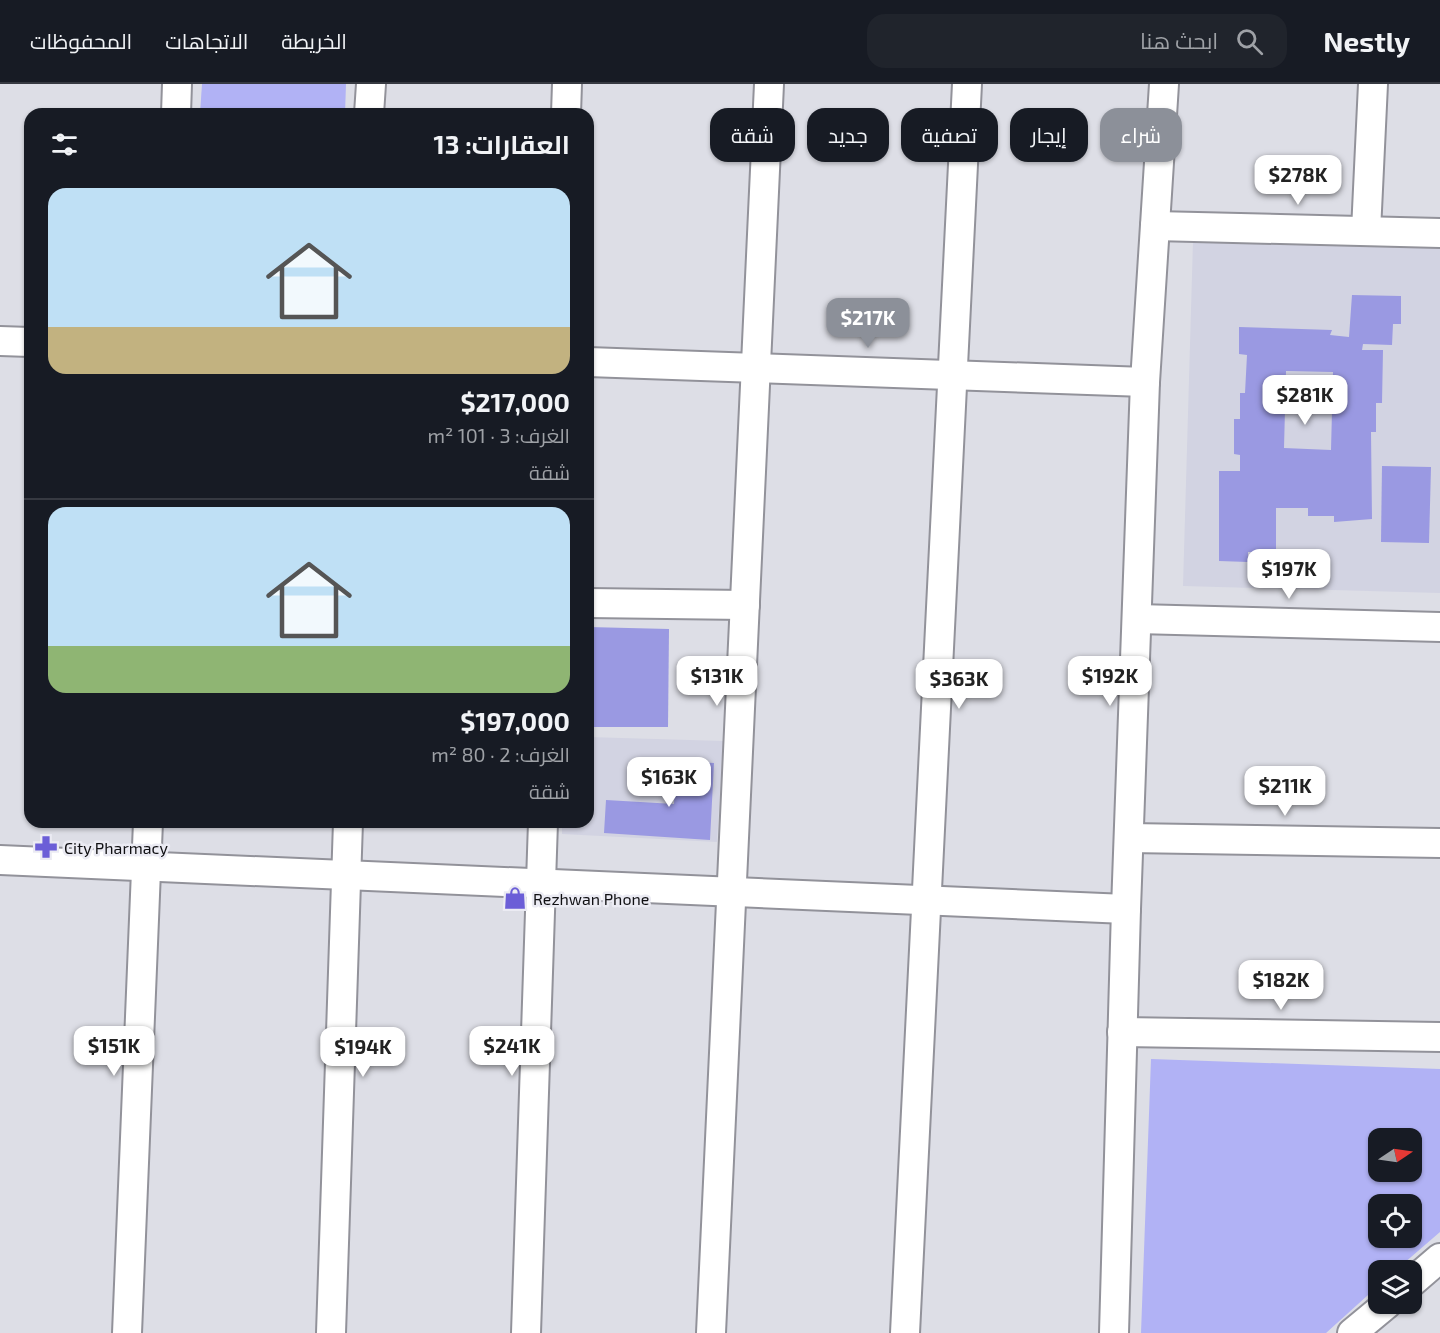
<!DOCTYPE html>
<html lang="ar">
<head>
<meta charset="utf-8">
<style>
	body { margin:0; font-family:"Exo 2",Cairo,sans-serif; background:#20242c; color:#f1f3f6; direction:rtl; height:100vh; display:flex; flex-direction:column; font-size:22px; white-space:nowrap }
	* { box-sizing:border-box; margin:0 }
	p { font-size:20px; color:#9ea1a6 }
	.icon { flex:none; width:33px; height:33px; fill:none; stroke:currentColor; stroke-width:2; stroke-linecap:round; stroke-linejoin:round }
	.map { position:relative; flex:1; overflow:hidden; direction:ltr }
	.details { position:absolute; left:24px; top:24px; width:570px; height:720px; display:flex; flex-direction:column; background:#171b24; border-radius:18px; box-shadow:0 2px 4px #0004; direction:rtl }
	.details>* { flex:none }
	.guide { position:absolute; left:612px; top:24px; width:570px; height:54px; direction:rtl; display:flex; gap:12px }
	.needle { width:39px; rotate:77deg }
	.controls { position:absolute; left:1368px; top:1044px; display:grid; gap:12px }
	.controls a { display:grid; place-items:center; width:54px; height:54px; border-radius:12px; background:#171b24; box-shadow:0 2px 4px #0004; font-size:30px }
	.price { position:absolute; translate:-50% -51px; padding:0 14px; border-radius:12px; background:#fff; color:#222; font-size:20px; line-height:39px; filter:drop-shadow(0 2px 3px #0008) }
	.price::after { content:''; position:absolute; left:50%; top:36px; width:18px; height:14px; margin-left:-9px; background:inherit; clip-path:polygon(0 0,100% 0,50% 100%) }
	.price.active { background:#8c9099; color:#fff }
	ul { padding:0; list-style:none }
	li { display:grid; align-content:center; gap:12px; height:318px; padding:0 24px }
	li+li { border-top:2px solid #363941 }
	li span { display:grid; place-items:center; height:186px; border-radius:18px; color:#555 }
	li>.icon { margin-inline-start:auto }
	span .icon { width:108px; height:108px; fill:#fffc; stroke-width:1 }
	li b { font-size:26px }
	h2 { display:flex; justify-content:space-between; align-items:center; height:72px; padding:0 24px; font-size:26px }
	.tag { padding:0 21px; border-radius:18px; background:#171b24; box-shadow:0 2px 4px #0004; font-size:21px; line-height:54px }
	.tag.active { background:#8c9099; color:#fff }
	header { display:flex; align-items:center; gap:36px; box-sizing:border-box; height:84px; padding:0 30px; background:#171b24; border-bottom:2px solid #363941 }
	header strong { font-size:28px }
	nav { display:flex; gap:33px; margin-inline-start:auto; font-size:21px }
	.search { width:420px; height:54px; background:#20242c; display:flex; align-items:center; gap:15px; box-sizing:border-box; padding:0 21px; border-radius:18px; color:#9ea1a6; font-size:22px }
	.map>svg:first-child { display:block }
</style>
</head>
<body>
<header>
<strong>Nestly</strong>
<div class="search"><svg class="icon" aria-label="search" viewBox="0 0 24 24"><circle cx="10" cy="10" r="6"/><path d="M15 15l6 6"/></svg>ابحث هنا</div>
<nav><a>الخريطة</a><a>الاتجاهات</a><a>المحفوظات</a></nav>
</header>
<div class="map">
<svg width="1440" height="1249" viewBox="0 0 1440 1249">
	<rect width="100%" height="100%" fill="#dddee6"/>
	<g fill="#d2d3e2">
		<path d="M1193,157L1440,163V509L1183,502Z"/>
		<path d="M588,653L723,657L717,758L562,750V738H588Z"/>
	</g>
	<g fill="#b1b2f5" fill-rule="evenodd">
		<path d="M202,0H346L345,30H200Z"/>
		<path d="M1151,975L1440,985V1148L1396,1186H1378V1202L1326,1249H1141ZM1378,1054H1412V1088H1378ZM1378,1120H1412V1154H1378Z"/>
	</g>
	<g fill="#9a99e2" fill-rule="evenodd">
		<path d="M1352,211L1401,212V240H1393L1392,261L1363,260L1362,266H1383L1382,319H1376V348H1371L1372,435L1334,438V432H1308V424H1276V468H1248V478L1219,477V387H1240V371L1234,370V335H1240V309H1245L1247,271L1239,270V243L1332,246L1330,251L1349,253ZM1286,287L1333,288L1331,366L1284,364Z"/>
		<path d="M1382,382L1431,383L1429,459L1381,458Z"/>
		<path d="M588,543L669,545L668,643H588Z"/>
		<path d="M676,677L714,679L710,756L604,749L606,716L674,720Z"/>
	</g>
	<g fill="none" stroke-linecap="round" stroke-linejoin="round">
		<g stroke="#92929a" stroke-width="32">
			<g id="minor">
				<path d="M176,30L177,0"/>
				<path d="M369,30L371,0"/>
				<path d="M566,30L567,0"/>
				<path d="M1155,142L1440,149"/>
				<path d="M1366,147L1373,0"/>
				<path d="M0,257L30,258"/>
				<path d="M588,278L1145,298"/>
				<path d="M588,519L745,521"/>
				<path d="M1137,535L1440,543"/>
				<path d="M1129,754L1440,759"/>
				<path d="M0,776L1126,825"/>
				<path d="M1122,948L1440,953"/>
				<path d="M1412,1198L1440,1174"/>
				<path d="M127,1249L148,738"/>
				<path d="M331,1249L348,738"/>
				<path d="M526,1249L543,738"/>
				<path d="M711,1249L769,0"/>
				<path d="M905,1249L967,0"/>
				<path d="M1114,1249L1126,825L1145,298L1164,0"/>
				<path d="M1352,1249L1387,1220"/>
			</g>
		</g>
		<use href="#minor" stroke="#fff" stroke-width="28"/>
	</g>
	<defs>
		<g id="pharmacy-bare" transform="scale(1.8)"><path d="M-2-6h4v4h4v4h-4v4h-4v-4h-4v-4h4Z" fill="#6b5ed7" stroke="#ebebf3" stroke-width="2.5" paint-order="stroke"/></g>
		<g id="shop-bare" transform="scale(1.8)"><path d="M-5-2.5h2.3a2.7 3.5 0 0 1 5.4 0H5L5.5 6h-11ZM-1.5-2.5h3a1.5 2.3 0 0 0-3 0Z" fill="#6b5ed7" stroke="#ebebf3" stroke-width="2.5" paint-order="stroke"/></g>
	</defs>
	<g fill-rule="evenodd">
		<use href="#pharmacy-bare" x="46" y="763"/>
		<use href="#shop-bare" x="515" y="814"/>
	</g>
	<g text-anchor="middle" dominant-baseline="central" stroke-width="5" stroke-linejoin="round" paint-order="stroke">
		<g font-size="16" fill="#101013" stroke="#ebebf3" text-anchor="start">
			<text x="64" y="763">City Pharmacy</text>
			<text x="533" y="814">Rezhwan Phone</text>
		</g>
	</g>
</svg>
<div class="controls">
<a><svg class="needle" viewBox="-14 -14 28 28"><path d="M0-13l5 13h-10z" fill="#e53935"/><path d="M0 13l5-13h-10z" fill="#9ea1a6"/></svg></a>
<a><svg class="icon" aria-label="locate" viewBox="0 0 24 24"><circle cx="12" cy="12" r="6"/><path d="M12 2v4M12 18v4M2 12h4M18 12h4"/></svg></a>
<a><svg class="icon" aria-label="layers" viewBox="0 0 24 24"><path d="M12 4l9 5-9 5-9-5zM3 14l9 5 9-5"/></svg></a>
</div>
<b class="price" style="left:1298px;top:122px">$278K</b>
<b class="price active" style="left:868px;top:265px">$217K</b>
<b class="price" style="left:1305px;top:342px">$281K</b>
<b class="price" style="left:1289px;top:516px">$197K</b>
<b class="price" style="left:717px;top:623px">$131K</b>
<b class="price" style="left:1110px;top:623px">$192K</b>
<b class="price" style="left:959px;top:626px">$363K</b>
<b class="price" style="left:669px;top:724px">$163K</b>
<b class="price" style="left:1285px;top:733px">$211K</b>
<b class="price" style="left:1281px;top:927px">$182K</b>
<b class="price" style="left:114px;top:993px">$151K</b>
<b class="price" style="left:512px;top:993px">$241K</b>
<b class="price" style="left:363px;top:994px">$194K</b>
<div class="guide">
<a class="tag active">شراء</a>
<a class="tag">إيجار</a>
<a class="tag">تصفية</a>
<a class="tag">جديد</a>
<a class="tag">شقة</a>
</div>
<section class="details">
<h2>العقارات: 13<svg class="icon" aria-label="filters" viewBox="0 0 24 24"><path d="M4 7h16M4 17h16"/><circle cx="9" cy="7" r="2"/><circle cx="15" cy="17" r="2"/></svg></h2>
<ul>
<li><span style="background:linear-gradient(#bfe0f5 75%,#c2b280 0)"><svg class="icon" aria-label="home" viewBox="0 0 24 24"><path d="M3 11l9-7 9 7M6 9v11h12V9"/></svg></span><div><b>$217,000</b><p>الغرف: 3 · 101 m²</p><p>شقة</p></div></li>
<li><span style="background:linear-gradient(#bfe0f5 75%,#8fb573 0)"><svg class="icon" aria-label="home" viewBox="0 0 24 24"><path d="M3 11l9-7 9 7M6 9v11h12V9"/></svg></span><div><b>$197,000</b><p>الغرف: 2 · 80 m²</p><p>شقة</p></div></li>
</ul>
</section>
</div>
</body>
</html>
